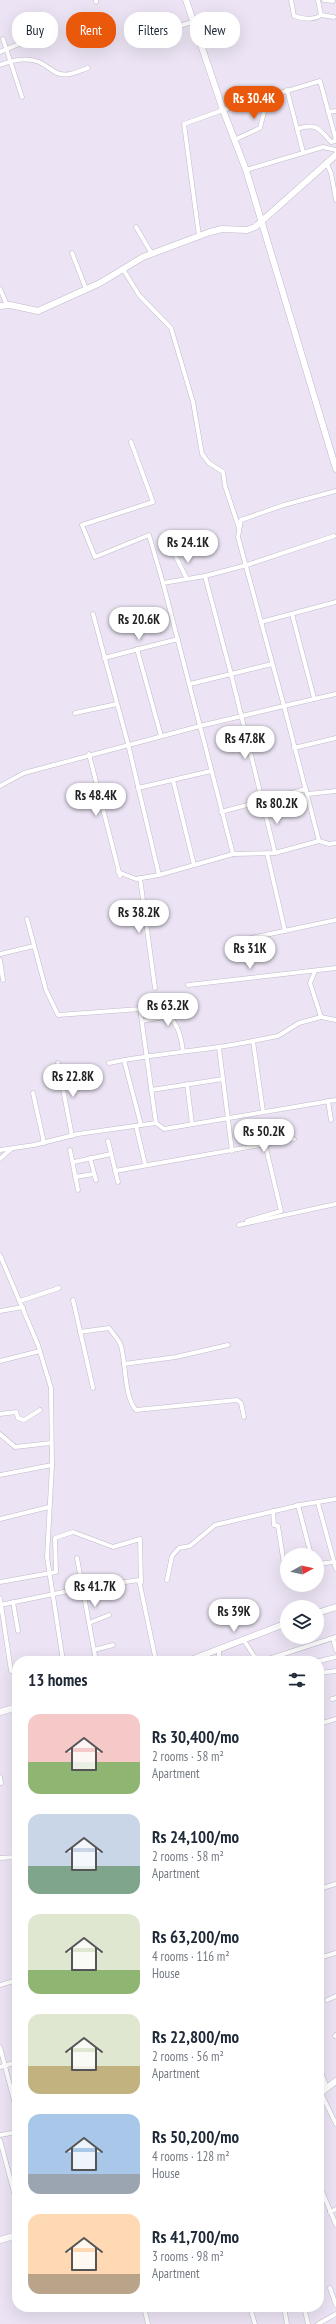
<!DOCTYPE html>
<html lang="en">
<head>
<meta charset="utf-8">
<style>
	body { margin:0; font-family:"PT Sans Narrow",sans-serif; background:#f6f6f7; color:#1f2937; height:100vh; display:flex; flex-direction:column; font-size:15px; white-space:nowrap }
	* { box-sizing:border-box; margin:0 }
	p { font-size:13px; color:#747a83 }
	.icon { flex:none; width:22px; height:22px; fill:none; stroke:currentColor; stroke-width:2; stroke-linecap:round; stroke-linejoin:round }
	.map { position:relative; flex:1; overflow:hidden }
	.sheet { position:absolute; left:12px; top:1656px; width:312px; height:656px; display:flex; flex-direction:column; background:#fff; border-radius:16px; box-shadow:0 4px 16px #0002 }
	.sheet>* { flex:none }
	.banner { position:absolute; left:12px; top:12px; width:312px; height:36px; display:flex; gap:8px }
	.needle { width:26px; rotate:82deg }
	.tools { position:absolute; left:280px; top:1548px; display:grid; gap:8px }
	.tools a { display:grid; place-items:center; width:44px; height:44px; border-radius:50%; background:#fff; box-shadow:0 4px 16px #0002; font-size:20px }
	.price { position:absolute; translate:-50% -34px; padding:0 9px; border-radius:14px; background:#fff; color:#222; font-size:13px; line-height:26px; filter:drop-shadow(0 1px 2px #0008) }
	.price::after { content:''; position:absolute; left:50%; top:24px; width:12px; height:9px; margin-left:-6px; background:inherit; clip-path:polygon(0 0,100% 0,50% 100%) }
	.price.current { background:#ea580c; color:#fff }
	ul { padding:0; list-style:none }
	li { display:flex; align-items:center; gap:12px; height:100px; padding:0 16px }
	li span { display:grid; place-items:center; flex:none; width:112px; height:80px; border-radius:12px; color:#555 }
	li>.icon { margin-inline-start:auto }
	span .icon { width:48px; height:48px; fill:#fffc; stroke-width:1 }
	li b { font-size:17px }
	h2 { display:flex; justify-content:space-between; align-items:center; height:48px; padding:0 16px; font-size:17px }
	.tag { padding:0 14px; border-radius:16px; background:#fff; box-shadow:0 4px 16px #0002; font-size:14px; line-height:36px }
	.tag.current { background:#ea580c; color:#fff }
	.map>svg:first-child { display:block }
</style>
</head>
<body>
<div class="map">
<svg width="336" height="2324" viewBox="0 0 336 2324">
	<rect width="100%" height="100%" fill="#ece4f4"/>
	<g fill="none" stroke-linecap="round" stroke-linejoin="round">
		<g stroke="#c1b9c8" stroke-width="5">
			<g id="street">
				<path d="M96,0V2"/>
				<path d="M291,0L294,16C303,19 313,21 321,15L334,17"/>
				<path d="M318,0L321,15"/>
				<path d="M324,0L333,1"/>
				<path d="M170,15L175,27L193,22"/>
				<path d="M3,39L22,97"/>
				<path d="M0,52L31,39L37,33L34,23"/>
				<path d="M0,65C13,60 26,57 39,62C51,67 55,77 70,74C76,73 82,70 88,68"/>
				<path d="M287,90L303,152"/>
				<path d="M328,112L336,111"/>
				<path d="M297,129C316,123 319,128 331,142L336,141"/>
				<path d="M234,140L260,128L268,96"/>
				<path d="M326,162L331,173L336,200"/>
				<path d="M246,170L323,147L336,150"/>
				<path d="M136,227L152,254"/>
				<path d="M199,236L184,124L223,110L320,81L336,140"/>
				<path d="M72,253L86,289"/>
				<path d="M123,269L139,295L171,328L193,402L202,454L209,463L223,472L225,486L239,528"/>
				<path d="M0,289L7,305"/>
				<path d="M131,442L153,502L82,525L95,557L149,535L163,583"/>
				<path d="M336,491L284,505L241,520L238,537L284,706L336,694"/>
				<path d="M175,555L187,579"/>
				<path d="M93,614L128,744L159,875"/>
				<path d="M292,614L314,698"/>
				<path d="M261,622L336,602"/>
				<path d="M137,649L161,736"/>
				<path d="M104,658L178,639"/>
				<path d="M272,664L231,674L205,576L247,565L334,536"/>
				<path d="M190,684L231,674L275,853"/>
				<path d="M75,713L117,704"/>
				<path d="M294,748L336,738"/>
				<path d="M89,754L120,876"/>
				<path d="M173,780L194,865"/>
				<path d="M0,786L24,773L200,726L163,583L205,576"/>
				<path d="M138,788L211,771"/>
				<path d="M308,794L336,791"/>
				<path d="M221,812L306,789"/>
				<path d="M267,853L285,931"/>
				<path d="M233,854L200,726L284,706L319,841L329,844L336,843"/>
				<path d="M118,872L136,879L159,875L233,854L275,853L319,841"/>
				<path d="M140,878L155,988"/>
				<path d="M27,919L46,990L58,1015L140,1009L156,1123L164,1129L336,1100"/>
				<path d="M251,938L336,920"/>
				<path d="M0,954L34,946"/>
				<path d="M0,960L3,980"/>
				<path d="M315,971L310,983L321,1017"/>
				<path d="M188,985L336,968"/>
				<path d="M142,1021L169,1016C179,1026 181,1038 183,1051"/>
				<path d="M253,1041L278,1036L299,1023L321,1017L336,1020"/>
				<path d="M219,1048L232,1151"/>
				<path d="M124,1060L141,1125"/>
				<path d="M58,1063L72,1136"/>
				<path d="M109,1063C157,1053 206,1051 253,1041L263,1111"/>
				<path d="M187,1084L192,1124"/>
				<path d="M151,1090L223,1079"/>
				<path d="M33,1093L44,1143"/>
				<path d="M328,1101L331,1120"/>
				<path d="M136,1126L145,1164"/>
				<path d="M108,1141L118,1182"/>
				<path d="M0,1150L34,1145L78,1134L156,1123"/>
				<path d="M70,1150L78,1190"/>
				<path d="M90,1158L96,1180"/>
				<path d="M0,1159L11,1149"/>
				<path d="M74,1162L111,1154"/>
				<path d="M115,1171L294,1139"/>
				<path d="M75,1177L94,1174"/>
				<path d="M247,1221L281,1211L265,1144"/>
				<path d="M239,1225L336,1204"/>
				<path d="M0,1255L38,1345L51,1388L52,1465L47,1557L63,1661"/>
				<path d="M73,1300L93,1388"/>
				<path d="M20,1301L59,1288"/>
				<path d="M0,1311L23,1307"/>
				<path d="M80,1332L109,1328C112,1333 119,1339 121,1346C126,1363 124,1397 136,1410L237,1400L241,1403L244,1417"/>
				<path d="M0,1361L40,1351"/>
				<path d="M124,1364L176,1357L228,1345"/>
				<path d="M0,1414L16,1412L18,1418L24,1420L40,1410"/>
				<path d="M0,1434L15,1447L51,1443"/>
				<path d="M0,1475L52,1465"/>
				<path d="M318,1503L336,1569"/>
				<path d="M298,1505L311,1555"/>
				<path d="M273,1511L274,1525L278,1526L284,1564H287"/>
				<path d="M0,1519L49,1507"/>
				<path d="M77,1558L96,1661"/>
				<path d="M317,1564L334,1562"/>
				<path d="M167,1580L172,1556L179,1548L190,1546L215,1525L300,1505L336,1499"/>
				<path d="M0,1582L56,1572L55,1538L73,1532L113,1547L140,1539L141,1583"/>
				<path d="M0,1598L11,1671L17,1672"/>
				<path d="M13,1602L18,1631"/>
				<path d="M0,1605L83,1588L139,1580L156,1661"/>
				<path d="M89,1623L109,1615"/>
				<path d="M333,1638L336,1650"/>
				<path d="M243,1639L254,1656L262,1661L336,1637"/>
				<path d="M219,1648V1661"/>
				<path d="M94,1650L113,1645"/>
				<path d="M319,1661L336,1657"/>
				<path d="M319,1661L321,1672"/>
				<path d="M319,1673L336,1671"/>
				<path d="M332,1699L336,1698"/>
				<path d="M319,1724L336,1719"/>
				<path d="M0,1777L1,1783"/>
				<path d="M0,1858L15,1857L17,1861"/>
				<path d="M319,1889L336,1884"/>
				<path d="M319,1958L336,1953"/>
				<path d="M0,1985L17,1980"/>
				<path d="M327,2000L336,1996"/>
				<path d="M335,2036L336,2035"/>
				<path d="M0,2047L17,2112"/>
				<path d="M0,2067L17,2062"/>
				<path d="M319,2067L327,2088"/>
				<path d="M321,2093L336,2124"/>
				<path d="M0,2135L17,2132"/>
				<path d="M0,2140L17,2204"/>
				<path d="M319,2184L336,2225"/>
				<path d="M330,2212L336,2209"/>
				<path d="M330,2288L336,2305"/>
				<path d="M144,2307L148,2324"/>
				<path d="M250,2307L255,2324"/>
				<path d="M284,2307L287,2324"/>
				<path d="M304,2307L308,2324"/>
				<path d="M318,2324L336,2314"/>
			</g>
		</g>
		<g stroke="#c1b9c8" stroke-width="7">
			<g id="secondary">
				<path d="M186,0L223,110L246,170L336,469"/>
				<path d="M0,306L10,305L38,311L100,283L143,257L210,232L222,229L247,230L255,227L336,155"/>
				<path d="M317,1613L336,1607"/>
				<path d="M188,1661L287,1623"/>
				<path d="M0,1712L17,1707"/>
				<path d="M319,2094L336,2081"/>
				<path d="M0,2240L17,2235"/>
			</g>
		</g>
		<use href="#street" stroke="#fff" stroke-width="4"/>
		<use href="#secondary" stroke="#fff" stroke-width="6"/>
	</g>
</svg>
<div class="tools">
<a><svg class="needle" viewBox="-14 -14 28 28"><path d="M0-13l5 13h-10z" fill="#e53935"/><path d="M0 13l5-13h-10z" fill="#747a83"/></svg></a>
<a><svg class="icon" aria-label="layers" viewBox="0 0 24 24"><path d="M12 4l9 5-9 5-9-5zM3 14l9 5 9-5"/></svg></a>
</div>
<b class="price current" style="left:254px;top:120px">Rs 30.4K</b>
<b class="price" style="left:188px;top:564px">Rs 24.1K</b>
<b class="price" style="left:139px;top:641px">Rs 20.6K</b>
<b class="price" style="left:245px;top:760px">Rs 47.8K</b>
<b class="price" style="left:96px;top:817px">Rs 48.4K</b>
<b class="price" style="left:277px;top:825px">Rs 80.2K</b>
<b class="price" style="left:139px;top:934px">Rs 38.2K</b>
<b class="price" style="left:250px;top:970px">Rs 31K</b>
<b class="price" style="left:168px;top:1027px">Rs 63.2K</b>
<b class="price" style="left:73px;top:1098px">Rs 22.8K</b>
<b class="price" style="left:264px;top:1153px">Rs 50.2K</b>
<b class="price" style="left:95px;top:1608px">Rs 41.7K</b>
<b class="price" style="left:234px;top:1633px">Rs 39K</b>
<div class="banner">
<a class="tag">Buy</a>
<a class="tag current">Rent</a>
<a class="tag">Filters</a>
<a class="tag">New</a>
</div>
<section class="sheet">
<h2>13 homes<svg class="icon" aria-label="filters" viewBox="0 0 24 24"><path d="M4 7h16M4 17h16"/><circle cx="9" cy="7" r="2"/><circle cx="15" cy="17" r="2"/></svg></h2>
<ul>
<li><span style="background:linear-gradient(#f6c9c9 60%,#8fb573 0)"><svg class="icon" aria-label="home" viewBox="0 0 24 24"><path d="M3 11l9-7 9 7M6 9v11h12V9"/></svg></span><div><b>Rs 30,400/mo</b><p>2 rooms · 58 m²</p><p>Apartment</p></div></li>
<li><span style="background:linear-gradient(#c9d6e8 65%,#7fa58c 0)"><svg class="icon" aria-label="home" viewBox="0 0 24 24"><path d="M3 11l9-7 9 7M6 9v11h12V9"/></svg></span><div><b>Rs 24,100/mo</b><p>2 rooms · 58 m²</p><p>Apartment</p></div></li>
<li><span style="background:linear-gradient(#dfe7d0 70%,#8fb573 0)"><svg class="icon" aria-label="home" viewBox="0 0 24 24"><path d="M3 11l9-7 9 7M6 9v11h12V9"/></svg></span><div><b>Rs 63,200/mo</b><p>4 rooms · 116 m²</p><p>House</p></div></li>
<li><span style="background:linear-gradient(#dfe7d0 65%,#c2b280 0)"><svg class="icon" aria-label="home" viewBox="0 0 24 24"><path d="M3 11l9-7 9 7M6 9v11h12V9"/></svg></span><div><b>Rs 22,800/mo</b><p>2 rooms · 56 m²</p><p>Apartment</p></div></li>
<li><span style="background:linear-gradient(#a9c7e8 75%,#9aa5b1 0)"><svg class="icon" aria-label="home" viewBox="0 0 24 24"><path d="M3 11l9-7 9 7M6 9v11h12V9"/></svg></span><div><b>Rs 50,200/mo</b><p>4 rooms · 128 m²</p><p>House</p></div></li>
<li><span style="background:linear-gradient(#ffd9b3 75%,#b9a48a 0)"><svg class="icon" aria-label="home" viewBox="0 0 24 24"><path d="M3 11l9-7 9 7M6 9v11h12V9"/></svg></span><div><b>Rs 41,700/mo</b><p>3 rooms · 98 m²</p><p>Apartment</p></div></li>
</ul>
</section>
</div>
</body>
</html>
